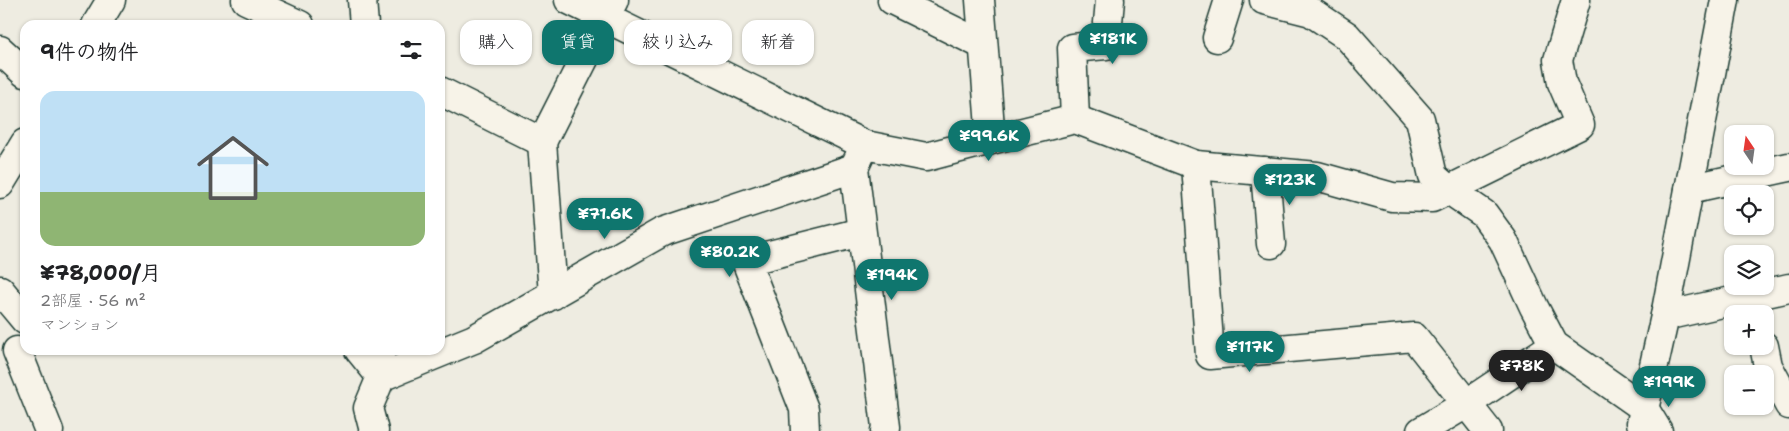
<!DOCTYPE html>
<html lang="ja">
<head>
<meta charset="utf-8">
<style>
	body { margin:0; font-family:"Shantell Sans","Klee One",sans-serif; background:#f2f2f2; color:#202124; height:100vh; display:flex; flex-direction:column; font-size:19px; white-space:nowrap }
	* { box-sizing:border-box; margin:0 }
	p { font-size:16px; color:#757577 }
	.icon { flex:none; width:28px; height:28px; fill:none; stroke:currentColor; stroke-width:2; stroke-linecap:round; stroke-linejoin:round }
	.map { position:relative; flex:1; overflow:hidden }
	.drawer { position:absolute; left:20px; top:20px; width:425px; height:335px; display:flex; flex-direction:column; background:#fff; border-radius:15px; box-shadow:0 1px 4px #0004 }
	.drawer>* { flex:none }
	.top-card { position:absolute; left:460px; top:20px; width:475px; height:45px; display:flex; gap:10px }
	.needle { width:32px; rotate:347deg }
	.tools { position:absolute; left:1724px; top:125px; display:grid; gap:10px }
	.tools a { display:grid; place-items:center; width:50px; height:50px; border-radius:10px; background:#fff; box-shadow:0 1px 4px #0004; font-size:25px }
	.price { position:absolute; translate:-50% -42px; padding:0 11px; border-radius:18px; background:#0f766e; color:#fff; font-size:16px; line-height:32px; filter:drop-shadow(0 1px 2px #0008) }
	.price::after { content:''; position:absolute; left:50%; top:30px; width:15px; height:11px; margin-left:-8px; background:inherit; clip-path:polygon(0 0,100% 0,50% 100%) }
	.price.selected { background:#222; color:#fff }
	ul { padding:0; list-style:none }
	li { display:grid; align-content:center; gap:10px; height:265px; padding:0 20px }
	li+li { border-top:1px solid #e0e0e0 }
	li span { display:grid; place-items:center; height:155px; border-radius:15px; color:#555 }
	li>.icon { margin-inline-start:auto }
	span .icon { width:90px; height:90px; fill:#fffc; stroke-width:1 }
	li b { font-size:21px }
	h2 { display:flex; justify-content:space-between; align-items:center; height:60px; padding:0 20px; font-size:21px }
	.tag { padding:0 18px; border-radius:15px; background:#fff; box-shadow:0 1px 4px #0004; font-size:18px; line-height:45px }
	.tag.selected { background:#0f766e; color:#fff }
	.map>svg:first-child { display:block }
</style>
</head>
<body>
<div class="map">
<svg width="1789" height="431" viewBox="0 0 1789 431">
	<rect width="100%" height="100%" fill="#eeece1"/>
	<filter id="ink" filterUnits="userSpaceOnUse"><feTurbulence type="fractalNoise" baseFrequency=".02" numOctaves="2"/><feDisplacementMap in="SourceGraphic" scale="10" xChannelSelector="R" yChannelSelector="G"/><feConvolveMatrix kernelMatrix="1 2 1 2 8 2 1 2 1" color-interpolation-filters="sRGB"/></filter>
	<g filter="url(#ink)">
		<g fill="none" stroke-linecap="round" stroke-linejoin="round">
			<g stroke="#1f3d34" stroke-width="31">
				<g id="minor">
					<path d="M246,0L300,25"/>
					<path d="M362,0L364,25"/>
					<path d="M569,0L865,145L926,157L991,140L980,0"/>
					<path d="M892,0L983,45"/>
					<path d="M1264,0L1311,12L1347,36L1420,119L1433,176L1449,190L1484,214L1503,240L1534,307L1554,345L1644,408L1658,431"/>
					<path d="M96,25L111,0"/>
					<path d="M1217,38L1229,0"/>
					<path d="M0,50L25,73"/>
					<path d="M440,91L542,142L614,0"/>
					<path d="M1075,119L1072,48L1106,45L1110,0"/>
					<path d="M991,140L1075,119L1196,165L1317,176L1392,197L1432,198L1580,125L1562,83L1558,60L1576,0"/>
					<path d="M542,142L553,295"/>
					<path d="M862,151L854,168L886,427L885,431"/>
					<path d="M1196,165L1210,355L1414,337L1488,431"/>
					<path d="M1265,171L1271,244"/>
					<path d="M0,184L25,143"/>
					<path d="M1689,189L1789,167"/>
					<path d="M0,290L25,320"/>
					<path d="M1665,316L1789,288"/>
					<path d="M1764,346L1768,366L1789,405"/>
					<path d="M359,350L381,377"/>
					<path d="M17,351L49,431"/>
					<path d="M381,377L474,339L662,232L854,168"/>
					<path d="M1641,423L1665,316L1725,0"/>
					<path d="M374,431L368,408L381,377L380,350"/>
					<path d="M805,431L804,409L746,261L861,232"/>
					<path d="M1421,431L1466,404L1554,345"/>
				</g>
			</g>
			<use href="#minor" stroke="#f7f3e8" stroke-width="28"/>
		</g>
	</g>
</svg>
<div class="tools">
<a><svg class="needle" viewBox="-14 -14 28 28"><path d="M0-13l5 13h-10z" fill="#e53935"/><path d="M0 13l5-13h-10z" fill="#757577"/></svg></a>
<a><svg class="icon" aria-label="locate" viewBox="0 0 24 24"><circle cx="12" cy="12" r="6"/><path d="M12 2v4M12 18v4M2 12h4M18 12h4"/></svg></a>
<a><svg class="icon" aria-label="layers" viewBox="0 0 24 24"><path d="M12 4l9 5-9 5-9-5zM3 14l9 5 9-5"/></svg></a>
<a>+</a>
<a>−</a>
</div>
<b class="price" style="left:1113px;top:65px">¥181K</b>
<b class="price" style="left:989px;top:162px">¥99.6K</b>
<b class="price" style="left:1290px;top:206px">¥123K</b>
<b class="price" style="left:605px;top:240px">¥71.6K</b>
<b class="price" style="left:730px;top:278px">¥80.2K</b>
<b class="price" style="left:892px;top:301px">¥194K</b>
<b class="price" style="left:1250px;top:373px">¥117K</b>
<b class="price selected" style="left:1522px;top:392px">¥78K</b>
<b class="price" style="left:1669px;top:408px">¥199K</b>
<div class="top-card">
<a class="tag">購入</a>
<a class="tag selected">賃貸</a>
<a class="tag">絞り込み</a>
<a class="tag">新着</a>
</div>
<section class="drawer">
<h2>9件の物件<svg class="icon" aria-label="filters" viewBox="0 0 24 24"><path d="M4 7h16M4 17h16"/><circle cx="9" cy="7" r="2"/><circle cx="15" cy="17" r="2"/></svg></h2>
<ul>
<li><span style="background:linear-gradient(#bfe0f5 65%,#8fb573 0)"><svg class="icon" aria-label="home" viewBox="0 0 24 24"><path d="M3 11l9-7 9 7M6 9v11h12V9"/></svg></span><div><b>¥78,000/月</b><p>2部屋 · 56 m²</p><p>マンション</p></div></li>
</ul>
</section>
</div>
</body>
</html>
